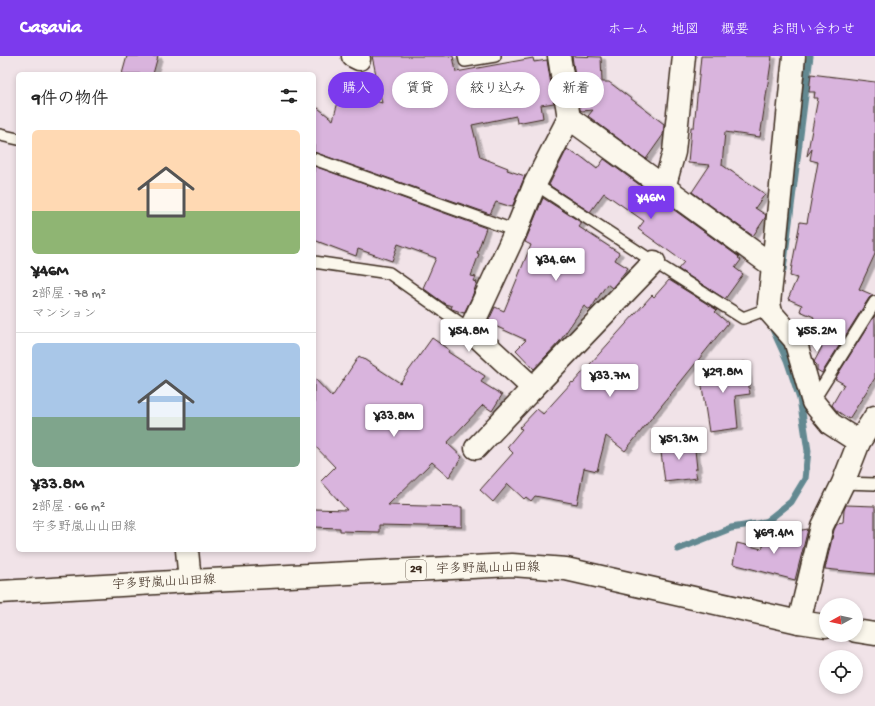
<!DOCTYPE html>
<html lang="ja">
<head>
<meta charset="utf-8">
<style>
	body { margin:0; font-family:"Gochi Hand","Klee One",sans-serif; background:#f6f6f6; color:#222; height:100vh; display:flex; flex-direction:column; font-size:15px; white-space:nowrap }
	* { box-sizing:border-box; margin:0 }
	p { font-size:13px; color:#767676 }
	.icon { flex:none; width:22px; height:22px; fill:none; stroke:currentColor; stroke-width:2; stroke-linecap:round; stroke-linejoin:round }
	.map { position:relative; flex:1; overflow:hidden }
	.side { position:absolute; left:16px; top:16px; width:300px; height:480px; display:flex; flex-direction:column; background:#fff; border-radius:6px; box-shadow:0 2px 6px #0003 }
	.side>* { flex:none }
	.guide { position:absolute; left:328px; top:16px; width:380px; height:36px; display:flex; gap:8px }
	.needle { width:26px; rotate:262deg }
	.buttons { position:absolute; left:819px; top:542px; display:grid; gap:8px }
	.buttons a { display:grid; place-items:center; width:44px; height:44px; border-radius:50%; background:#fff; box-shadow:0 2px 6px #0003; font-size:20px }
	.price { position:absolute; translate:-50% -34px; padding:0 9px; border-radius:4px; background:#fff; color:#222; font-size:13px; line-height:26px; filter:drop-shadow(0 1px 2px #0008) }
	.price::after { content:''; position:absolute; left:50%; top:24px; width:12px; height:9px; margin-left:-6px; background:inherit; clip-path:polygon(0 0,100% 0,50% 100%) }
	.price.current { background:#7c3aed; color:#fff }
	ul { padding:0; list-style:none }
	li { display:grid; align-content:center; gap:8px; height:212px; padding:0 16px }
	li+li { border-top:1px solid #e0e0e0 }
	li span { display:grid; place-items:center; height:124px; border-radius:6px; color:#555 }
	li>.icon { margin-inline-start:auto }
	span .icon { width:72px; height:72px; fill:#fffc; stroke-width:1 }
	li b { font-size:17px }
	h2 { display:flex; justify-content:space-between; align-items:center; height:48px; padding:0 16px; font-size:17px }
	.chip { padding:0 14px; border-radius:18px; background:#fff; box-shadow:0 2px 6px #0003; font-size:14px; line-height:36px }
	.chip.current { background:#7c3aed; color:#fff }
	header { display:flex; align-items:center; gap:24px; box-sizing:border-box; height:56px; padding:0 20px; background:#7c3aed; color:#fff }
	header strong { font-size:19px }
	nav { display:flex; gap:22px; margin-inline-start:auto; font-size:14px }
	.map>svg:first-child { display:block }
</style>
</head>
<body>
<header>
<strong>Casavia</strong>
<nav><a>ホーム</a><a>地図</a><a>概要</a><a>お問い合わせ</a></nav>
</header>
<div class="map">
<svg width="875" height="650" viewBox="0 0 875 650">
	<defs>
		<filter id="shadow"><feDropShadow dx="4.5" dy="2.5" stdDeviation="0" flood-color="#0004"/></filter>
	</defs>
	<rect width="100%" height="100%" fill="#f1e3e8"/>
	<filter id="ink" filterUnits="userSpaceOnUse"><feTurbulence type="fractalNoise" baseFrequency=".025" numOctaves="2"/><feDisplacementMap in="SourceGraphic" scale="8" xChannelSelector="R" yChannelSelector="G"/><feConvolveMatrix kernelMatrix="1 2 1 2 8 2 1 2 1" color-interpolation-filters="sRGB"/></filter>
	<g filter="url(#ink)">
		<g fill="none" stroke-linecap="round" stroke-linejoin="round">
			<g stroke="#638991" stroke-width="7">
				<path d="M783,214L810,0"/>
				<path d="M678,493L731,472L757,468L767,465L791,446L805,423L808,395L800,343L787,304L772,271"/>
			</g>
		</g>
		<g fill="#d9b4dd" stroke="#3b2a1e" filter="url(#shadow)">
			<path d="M127,0H158L153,18H122Z"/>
			<path d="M372,0H453L456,16L533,2L534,6L547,4L554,47L541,49L543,62L517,67L516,60L472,69L480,101L508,112L507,114L525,120L512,151L496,146L490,158L314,96V49L333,64L341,35L382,47Z"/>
			<path d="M572,0L601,1L602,26H609L664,68L663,79L646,103L588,60L593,54L582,55L580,54Z"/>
			<path d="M701,0H772L760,81L725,76L722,109L765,138L755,152L766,159L765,162L753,180L692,136L710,109L688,107L691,71H694Z"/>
			<path d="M811,18L875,26V198L859,233L873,239L869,242L822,317L817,314V309L814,306L822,291L808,284L807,280L814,261L800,255L802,249L788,243L797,222L790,220L800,166L807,167L818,106L810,104L812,93L807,100L818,42H814L815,36H809Z"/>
			<path d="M567,93L578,100L579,99L597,113L604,103L739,201L738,202L741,204L735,212L743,218L725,243L678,213L684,206L638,173L644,165L604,137L590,156L549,129Z"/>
			<path d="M314,110L486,172L477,197L479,198L471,220L476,221L474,225L477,226L472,241L464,257L452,253L451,252L452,250L445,248L423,232L436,202L398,188L392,205L358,193L356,200L314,184Z"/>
			<path d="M543,142L582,167L579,171L619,197L615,204L628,212L612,232L607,228L590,254L584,250L560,285L534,313L516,294L526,284L493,269V268L488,266L495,251L504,255L531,189L525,186Z"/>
			<path d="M669,224L717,254L715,256L728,267L625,395L606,380L597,415L584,412L577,448L535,440L531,445L526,441L524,443L508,428L493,446L480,434L513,397L507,391L522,373L519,372L537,353L543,358L572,326L573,327L652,239L654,241Z"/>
			<path d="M875,259V322L849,363L837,355L832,349L844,328L835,323Z"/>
			<path d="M432,282L449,294L448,296L485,320L481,326L502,339L492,355L483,349L447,387L462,401L449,421L432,406L388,449L462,451V471L379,469V476L340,475V472L314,471V453L347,454L321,425L335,411L314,389V322L332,341L359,300L400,327Z"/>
			<path d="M745,306L750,338L735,340L738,372L709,376L699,311Z"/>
			<path d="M694,384L697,413H695L697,422L665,426L660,389Z"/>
			<path d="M846,449L875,450V518L825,513L834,474L837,468L843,467L844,454Z"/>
			<path d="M808,473L795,524L733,508L737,487L762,493L764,487L767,488L768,480Z"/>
		</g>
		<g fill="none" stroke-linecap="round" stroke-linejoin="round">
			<g stroke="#3b2a1e" stroke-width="14">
				<g id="lane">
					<path d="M464,0L465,5L495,0"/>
					<path d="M0,79L18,83"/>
					<path d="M314,103L516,175"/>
					<path d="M535,128L654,206L743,262L770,252"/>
					<path d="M314,206L389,217L470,274"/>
					<path d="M813,345L875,246"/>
					<path d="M843,427L875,428"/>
				</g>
			</g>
			<g stroke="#3b2a1e" stroke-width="25">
				<g id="street">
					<path d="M353,0L359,3"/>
					<path d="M559,0L569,62L535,128L516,175L470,274L533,332L654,206"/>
					<path d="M794,0L773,210L769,247L771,257L795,284L813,346L831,368L859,386"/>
					<path d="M569,62L773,210"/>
					<path d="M664,132L674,96L684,0"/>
					<path d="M476,392L533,332"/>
					<path d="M187,494L190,525"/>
					<path d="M799,566L822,470L843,427L859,386L875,361"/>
				</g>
			</g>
			<g stroke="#3b2a1e" stroke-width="25">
				<g id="primary">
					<path d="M0,536L190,525L512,509L566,513L799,566L826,570"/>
					<path d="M856,575L875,578"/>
				</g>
			</g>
			<use href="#lane" stroke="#fbf7ec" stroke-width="11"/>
			<use href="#street" stroke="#fbf7ec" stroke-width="22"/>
			<use href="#primary" stroke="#fbf7ec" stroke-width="22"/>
		</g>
	</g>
	<g text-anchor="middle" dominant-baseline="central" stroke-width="3" stroke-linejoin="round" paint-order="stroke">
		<rect fill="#fbf7ec" stroke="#75685c" stroke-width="1" x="406" y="504" width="20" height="20" rx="3"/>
		<g font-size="12" font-weight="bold" fill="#3b2a1e">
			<text x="416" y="514">29</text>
		</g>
		<g font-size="13" fill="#3b2a1e" stroke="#fbf7ec">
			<text transform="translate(488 513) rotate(-1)">宇多野嵐山山田線</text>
			<text transform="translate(164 527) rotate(-3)">宇多野嵐山山田線</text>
		</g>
	</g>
</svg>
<div class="buttons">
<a><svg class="needle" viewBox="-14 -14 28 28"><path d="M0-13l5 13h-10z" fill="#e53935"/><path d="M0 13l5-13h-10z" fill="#767676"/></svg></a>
<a><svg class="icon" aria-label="locate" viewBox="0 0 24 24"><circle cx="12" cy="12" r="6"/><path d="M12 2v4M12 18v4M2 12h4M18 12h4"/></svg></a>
</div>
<b class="price current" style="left:651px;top:164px">¥46M</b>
<b class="price" style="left:556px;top:226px">¥34.6M</b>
<b class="price" style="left:469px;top:297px">¥54.8M</b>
<b class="price" style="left:817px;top:297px">¥55.2M</b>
<b class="price" style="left:723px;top:338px">¥29.8M</b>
<b class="price" style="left:610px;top:342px">¥33.7M</b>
<b class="price" style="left:394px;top:382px">¥33.8M</b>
<b class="price" style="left:679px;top:405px">¥51.3M</b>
<b class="price" style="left:774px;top:499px">¥69.4M</b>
<div class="guide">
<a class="chip current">購入</a>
<a class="chip">賃貸</a>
<a class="chip">絞り込み</a>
<a class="chip">新着</a>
</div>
<section class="side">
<h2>9件の物件<svg class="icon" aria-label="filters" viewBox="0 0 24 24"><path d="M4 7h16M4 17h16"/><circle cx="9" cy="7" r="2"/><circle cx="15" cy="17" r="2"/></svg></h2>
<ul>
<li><span style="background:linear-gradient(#ffd9b3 65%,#8fb573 0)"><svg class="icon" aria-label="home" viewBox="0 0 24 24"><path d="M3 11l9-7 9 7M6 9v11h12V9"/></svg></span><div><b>¥46M</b><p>2部屋 · 78 m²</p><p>マンション</p></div></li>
<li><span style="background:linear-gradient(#a9c7e8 60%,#7fa58c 0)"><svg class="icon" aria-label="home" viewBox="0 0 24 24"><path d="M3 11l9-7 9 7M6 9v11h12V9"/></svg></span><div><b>¥33.8M</b><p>2部屋 · 66 m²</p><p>宇多野嵐山山田線</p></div></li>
</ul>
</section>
</div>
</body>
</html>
